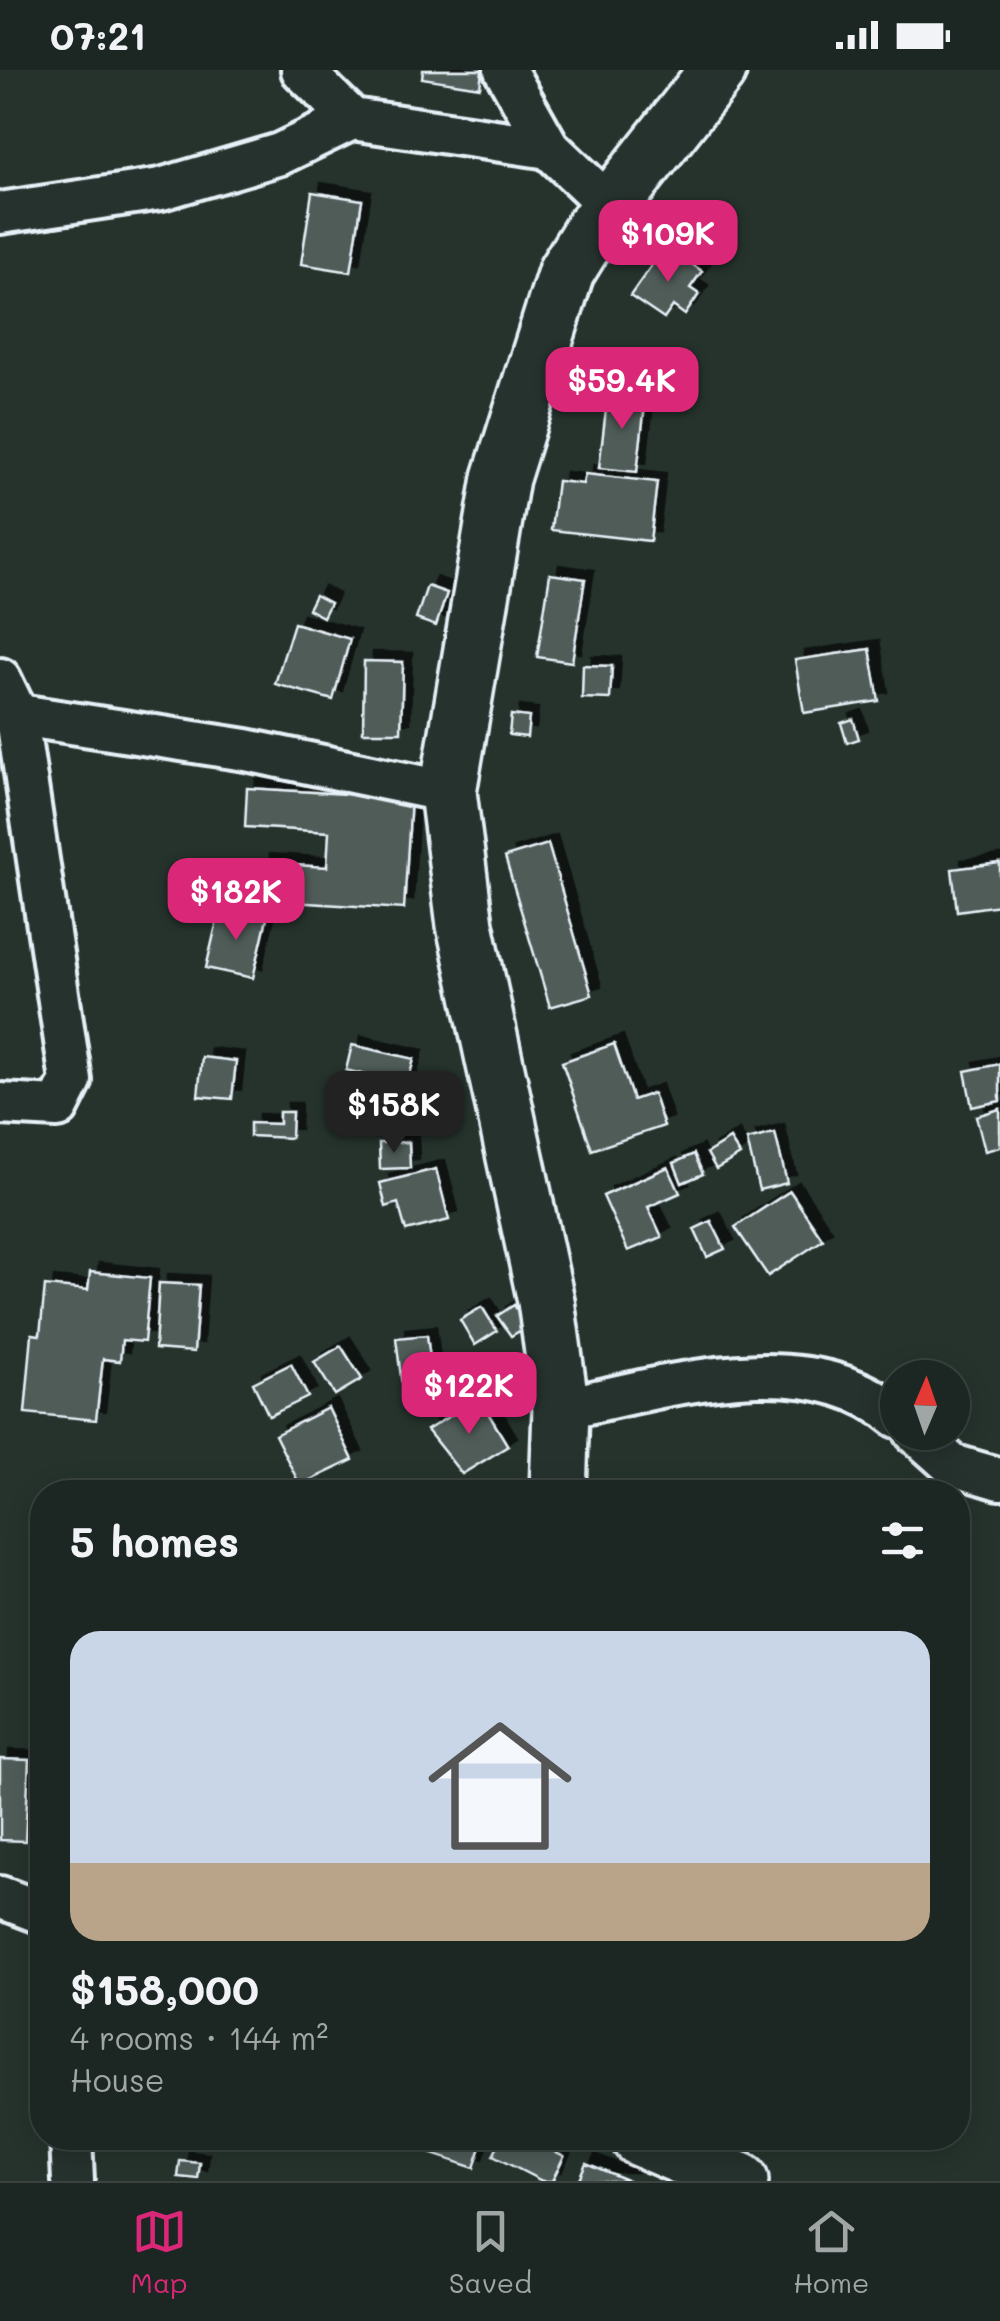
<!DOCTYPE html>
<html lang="en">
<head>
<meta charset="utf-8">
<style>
	body { margin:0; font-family:Mali,sans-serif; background:#252e2a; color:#f1f3f6; height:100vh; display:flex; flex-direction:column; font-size:38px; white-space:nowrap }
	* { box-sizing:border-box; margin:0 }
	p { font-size:32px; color:#a0a5a5 }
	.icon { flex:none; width:55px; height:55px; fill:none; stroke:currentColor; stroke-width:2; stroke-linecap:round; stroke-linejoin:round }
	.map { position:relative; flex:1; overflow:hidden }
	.panel { position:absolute; left:30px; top:1410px; width:940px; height:670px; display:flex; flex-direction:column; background:#1c2622; border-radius:40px; box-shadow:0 5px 25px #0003,0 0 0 2px #3a4340 }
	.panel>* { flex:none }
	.needle { width:65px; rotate:2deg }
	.tools { position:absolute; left:880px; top:1290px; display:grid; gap:20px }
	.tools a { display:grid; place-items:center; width:90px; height:90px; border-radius:50%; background:#1c2622; box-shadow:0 5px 25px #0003,0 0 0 2px #3a4340; font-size:50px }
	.price { position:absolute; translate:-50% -85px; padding:0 22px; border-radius:20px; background:#db2777; color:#fff; font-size:32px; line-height:65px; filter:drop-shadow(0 2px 5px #0008) }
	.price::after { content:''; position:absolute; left:50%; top:60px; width:30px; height:22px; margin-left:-15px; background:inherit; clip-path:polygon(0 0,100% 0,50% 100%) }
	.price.selected { background:#222; color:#fff }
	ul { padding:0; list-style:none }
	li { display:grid; align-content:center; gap:20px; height:530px; padding:0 40px }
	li+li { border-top:2px solid #3a4340 }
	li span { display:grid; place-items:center; height:310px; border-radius:30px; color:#555 }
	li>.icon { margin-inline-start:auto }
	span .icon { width:180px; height:180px; fill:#fffc; stroke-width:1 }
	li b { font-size:42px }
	h2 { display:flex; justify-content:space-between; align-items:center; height:120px; padding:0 40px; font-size:42px }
	.status { display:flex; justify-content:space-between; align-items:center; height:70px; padding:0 50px; background:#1c2622; direction:ltr }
	.status svg { height:28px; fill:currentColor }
	.dock { display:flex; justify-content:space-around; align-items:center; height:140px; border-top:2px solid #3a4340; background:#1c2622; font-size:28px; color:#a0a5a5 }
	.dock a { display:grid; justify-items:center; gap:5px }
	.dock .selected { color:#db2777 }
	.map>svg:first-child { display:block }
</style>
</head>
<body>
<div class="status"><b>07:21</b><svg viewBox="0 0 49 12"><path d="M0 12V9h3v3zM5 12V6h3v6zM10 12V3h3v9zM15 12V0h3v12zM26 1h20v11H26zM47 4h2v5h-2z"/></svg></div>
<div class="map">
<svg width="1000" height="2111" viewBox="0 0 1000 2111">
	<defs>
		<filter id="shadow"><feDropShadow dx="9" dy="-9" stdDeviation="0" flood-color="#0009"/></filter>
	</defs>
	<rect width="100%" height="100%" fill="#26332d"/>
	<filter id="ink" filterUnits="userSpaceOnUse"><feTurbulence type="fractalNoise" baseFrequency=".01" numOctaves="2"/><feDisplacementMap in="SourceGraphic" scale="20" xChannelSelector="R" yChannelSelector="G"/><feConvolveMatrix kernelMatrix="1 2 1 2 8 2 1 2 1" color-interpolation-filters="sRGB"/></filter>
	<g filter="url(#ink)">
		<g fill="#505c59" stroke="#e8f1f8" stroke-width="2.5" filter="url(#shadow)">
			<path d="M423,0H482L480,17L422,8Z"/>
			<path d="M312,122L362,130L351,202L301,194Z"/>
			<path d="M665,176L702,201L690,218L699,224L685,245L673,236L664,249L630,226Z"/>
			<path d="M608,322L646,326L637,402L599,398Z"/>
			<path d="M585,404L657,412L650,471L551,460L557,411L583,414Z"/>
			<path d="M550,504L585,509L572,592L537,587Z"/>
			<path d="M427,516L447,523L436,556L416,549Z"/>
			<path d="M315,525L330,533L323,547L308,539Z"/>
			<path d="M294,553L350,569L333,630L275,614Z"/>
			<path d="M870,579L879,631L804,643L795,590Z"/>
			<path d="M364,591L403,592L401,662H363Z"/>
			<path d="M583,595L612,596L610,629L582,628Z"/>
			<path d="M511,645L529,647L527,667L509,665Z"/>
			<path d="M853,649L859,669L847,673L841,653Z"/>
			<path d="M247,718L411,728L404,839L259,830L261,793L327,797L329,762L245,757Z"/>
			<path d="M548,774L592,925L550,937L505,787Z"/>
			<path d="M1000,793V835L957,841L952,799Z"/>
			<path d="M220,838L267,848L253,908L206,898Z"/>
			<path d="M614,974L633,1030L653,1023L664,1056L592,1080L562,992Z"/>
			<path d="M352,975L414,989L407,1015L346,1000Z"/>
			<path d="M202,987L236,991L232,1029L198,1026Z"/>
			<path d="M1000,994V1031L972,1037L965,1001Z"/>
			<path d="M1000,1039V1077L985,1081L976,1046Z"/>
			<path d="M279,1042H292L291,1068L250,1066V1053L279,1054Z"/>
			<path d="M775,1063L787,1113L759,1120L747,1070Z"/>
			<path d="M730,1069L740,1085L716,1099L707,1083Z"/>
			<path d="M409,1072L410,1098L380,1099L379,1073Z"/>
			<path d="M694,1084L703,1104L682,1113L674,1093Z"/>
			<path d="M668,1097L680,1123L648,1137L662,1167L628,1181L603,1126Z"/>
			<path d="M436,1099L449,1150L406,1161L398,1133L386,1137L380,1113Z"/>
			<path d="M790,1121L823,1170L768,1206L735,1157Z"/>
			<path d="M711,1151L725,1179L707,1187L694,1159Z"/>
			<path d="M90,1202L150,1208L144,1272L122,1270L120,1291L103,1289L96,1350L25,1343L32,1264L40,1265L45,1216L88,1220Z"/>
			<path d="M159,1213L199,1215L194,1282L155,1279Z"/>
			<path d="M514,1235L528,1256L511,1266L497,1246Z"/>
			<path d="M482,1237L497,1261L475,1275L460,1250Z"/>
			<path d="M427,1265L433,1313L402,1316L396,1268Z"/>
			<path d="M341,1276L362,1309L335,1325L314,1292Z"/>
			<path d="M291,1294L308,1327L269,1346L253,1313Z"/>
			<path d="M479,1328L508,1376L462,1404L427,1360Z"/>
			<path d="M328,1338L353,1390L300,1415L275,1365Z"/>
			<path d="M0,1689L29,1690L25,1771L0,1770Z"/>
			<path d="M415,2068H484L474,2098L411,2077Z"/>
			<path d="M502,2068H528L564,2086L552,2111H542L493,2086Z"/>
			<path d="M180,2091L200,2093L198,2109L178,2107Z"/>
			<path d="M586,2093L629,2111H578Z"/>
		</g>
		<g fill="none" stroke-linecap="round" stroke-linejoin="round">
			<g stroke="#e8f1f8" stroke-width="48">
				<g id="street">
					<path d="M302,0L352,49L549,78"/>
					<path d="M505,0L549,78L610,136"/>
					<path d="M0,143L161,119L280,84L352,49"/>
					<path d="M0,609L16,642L71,1011L58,1037L0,1034"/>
					<path d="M0,642L246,680L448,722"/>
					<path d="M561,1339C664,1317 809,1271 898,1347"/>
					<path d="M915,1362L952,1395L1000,1409"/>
					<path d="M0,1827L42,1843"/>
					<path d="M71,2068L73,2111"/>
				</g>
			</g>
			<g stroke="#e8f1f8" stroke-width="62">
				<g id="secondary">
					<path d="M558,1422L561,1339L546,1231L465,855L448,722L501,408L566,202L592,160L718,0"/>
					<path d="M639,2068L740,2111"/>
				</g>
			</g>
			<use href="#street" stroke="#26332d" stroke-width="40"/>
			<use href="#secondary" stroke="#26332d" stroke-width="55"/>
		</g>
	</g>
</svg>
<div class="tools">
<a><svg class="needle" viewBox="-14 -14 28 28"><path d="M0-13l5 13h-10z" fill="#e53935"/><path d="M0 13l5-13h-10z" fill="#a0a5a5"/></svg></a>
</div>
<b class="price" style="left:668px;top:215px">$109K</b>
<b class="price" style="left:622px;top:362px">$59.4K</b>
<b class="price" style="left:236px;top:873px">$182K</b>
<b class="price selected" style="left:394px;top:1086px">$158K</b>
<b class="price" style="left:469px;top:1367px">$122K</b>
<section class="panel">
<h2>5 homes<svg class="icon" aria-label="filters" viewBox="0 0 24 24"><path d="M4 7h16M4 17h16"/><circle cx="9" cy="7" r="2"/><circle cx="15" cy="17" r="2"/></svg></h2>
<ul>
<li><span style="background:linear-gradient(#c9d6e8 75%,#b9a48a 0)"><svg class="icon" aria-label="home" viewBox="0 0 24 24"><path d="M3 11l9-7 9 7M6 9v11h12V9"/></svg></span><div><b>$158,000</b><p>4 rooms · 144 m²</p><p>House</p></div></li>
</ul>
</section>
</div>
<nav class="dock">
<a class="selected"><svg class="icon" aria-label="map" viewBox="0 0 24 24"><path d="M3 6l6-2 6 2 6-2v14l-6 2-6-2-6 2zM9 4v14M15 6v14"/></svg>Map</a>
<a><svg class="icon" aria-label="saved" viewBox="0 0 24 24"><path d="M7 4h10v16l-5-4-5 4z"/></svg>Saved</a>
<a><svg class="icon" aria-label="home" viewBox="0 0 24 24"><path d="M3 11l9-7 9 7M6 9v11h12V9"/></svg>Home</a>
</nav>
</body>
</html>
